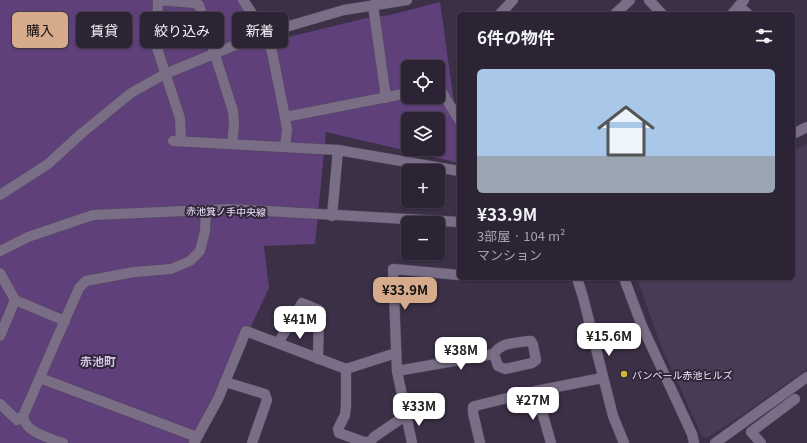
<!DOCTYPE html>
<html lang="ja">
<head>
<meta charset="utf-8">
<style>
	body { margin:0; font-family:Georgia,"Noto Sans JP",serif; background:#383040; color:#f1f3f6; height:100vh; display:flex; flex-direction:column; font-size:15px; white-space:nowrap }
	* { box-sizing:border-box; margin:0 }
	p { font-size:13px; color:#a6a4ac }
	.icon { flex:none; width:22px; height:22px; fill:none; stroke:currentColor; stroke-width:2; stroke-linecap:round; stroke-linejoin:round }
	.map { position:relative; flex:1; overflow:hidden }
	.sheet { position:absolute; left:457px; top:12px; width:338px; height:268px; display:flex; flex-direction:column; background:#2c2434; border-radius:6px; box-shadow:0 1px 3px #0004,0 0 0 1px #48414f }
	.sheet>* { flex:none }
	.hud { position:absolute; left:12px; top:12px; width:380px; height:36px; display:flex; gap:8px }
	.controls { position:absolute; left:401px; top:60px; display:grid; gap:8px }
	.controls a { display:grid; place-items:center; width:44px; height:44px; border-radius:6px; background:#2c2434; box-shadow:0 1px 3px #0004,0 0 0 1px #48414f; font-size:20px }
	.price { position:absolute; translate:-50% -34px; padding:0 9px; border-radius:8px; background:#fff; color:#222; font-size:13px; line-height:26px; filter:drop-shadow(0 1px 2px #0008) }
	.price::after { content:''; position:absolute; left:50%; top:24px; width:12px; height:9px; margin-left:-6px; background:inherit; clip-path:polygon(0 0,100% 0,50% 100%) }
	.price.active { background:#d6ab8b; color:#111 }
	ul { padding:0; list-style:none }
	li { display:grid; align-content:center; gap:8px; height:212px; padding:0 20px }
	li+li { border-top:1px solid #48414f }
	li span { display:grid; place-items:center; height:124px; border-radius:6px; color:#555 }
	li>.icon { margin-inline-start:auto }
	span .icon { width:72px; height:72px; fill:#fffc; stroke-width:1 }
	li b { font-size:17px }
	h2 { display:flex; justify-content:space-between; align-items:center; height:48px; padding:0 20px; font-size:17px }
	.chip { padding:0 14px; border-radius:6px; background:#2c2434; box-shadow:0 1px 3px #0004,0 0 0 1px #48414f; font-size:14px; line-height:36px }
	.chip.active { background:#d6ab8b; color:#111 }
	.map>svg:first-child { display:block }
</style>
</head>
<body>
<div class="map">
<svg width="807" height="443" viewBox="0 0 807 443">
	<rect width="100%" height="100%" fill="#3b3046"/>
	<path fill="#493b56" d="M807,144V369L741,416L707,438L702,436L661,346L637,278H793V150Z"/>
	<path fill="#5f407a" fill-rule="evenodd" d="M0,0H241L277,40L366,18L390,15L440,2L459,139V163L326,132L315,244L264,246L269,288L225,382L190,443H0ZM408,67H438V97H408ZM408,119H438V149H408Z"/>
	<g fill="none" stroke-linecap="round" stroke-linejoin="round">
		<g stroke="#544b5d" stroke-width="11">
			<g id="minor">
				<path d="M243,0L265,33L272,52L285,117L287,130L285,147"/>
				<path d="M649,0L662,14"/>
				<path d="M373,5L386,98"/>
				<path d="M739,6L748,14"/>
				<path d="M500,14L513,0"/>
				<path d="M615,14L630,0"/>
				<path d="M732,14L744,0"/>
				<path d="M438,88L440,89L459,120"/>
				<path d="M285,117L408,93"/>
				<path d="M793,134L807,127"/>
				<path d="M173,141L338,150"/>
				<path d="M181,141L180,118L157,48L158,0L194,3L199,5L233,111L234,125L232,144"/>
				<path d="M0,195L48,164L82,133L131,93L165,74L265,33L344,10L407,0"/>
				<path d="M332,216L338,150L459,171"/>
				<path d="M0,251L28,237L93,215L230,209L459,222"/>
				<path d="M0,273L15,300L65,321"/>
				<path d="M577,278L583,297L613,416L624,443"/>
				<path d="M624,278L642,326L692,434L694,443"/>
				<path d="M0,336L15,300"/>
				<path d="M278,343L302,303L319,310L318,359"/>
				<path d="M346,369V406L345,415L338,429L339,433L364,442H370L374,437L405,416"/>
				<path d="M397,371L494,354C501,342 516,343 528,341H531L533,345L536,360L532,363L505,369L498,366L494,354"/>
				<path d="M40,378L197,437"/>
				<path d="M225,382L265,394L267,400L252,443"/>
				<path d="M536,391L551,443"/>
				<path d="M0,404L17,420L23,416"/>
				<path d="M63,443C50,438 25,433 23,416L79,288L86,281L134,272L171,269L190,261L200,251L205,231L206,210"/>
				<path d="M194,443L218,399L246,331L346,369L396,353"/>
				<path d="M412,443L397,371L393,269L459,275"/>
				<path d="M480,443L473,413V407L475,406L536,391L602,378"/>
				<path d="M715,443L807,377"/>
				<path d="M761,443L751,432L795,399"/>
			</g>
		</g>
		<use href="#minor" stroke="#7a6e87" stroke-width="10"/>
	</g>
	<circle fill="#d1b736" stroke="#31263b" stroke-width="1.5" cx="624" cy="374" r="4"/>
	<g text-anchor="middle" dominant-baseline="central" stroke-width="4" stroke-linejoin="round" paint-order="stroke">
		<g font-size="10" fill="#f1ebf9" stroke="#31263b">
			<text transform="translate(226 211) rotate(1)">赤池箕ノ手中央線</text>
		</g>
		<g font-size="10" fill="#f1ebf9" stroke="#31263b" text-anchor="start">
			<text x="632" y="374">バンベール赤池ヒルズ</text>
		</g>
		<g font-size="12" font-weight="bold" fill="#d1c4df" stroke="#31263b">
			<text x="98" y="360">赤池町</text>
		</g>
	</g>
</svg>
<div class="controls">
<a><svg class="icon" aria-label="locate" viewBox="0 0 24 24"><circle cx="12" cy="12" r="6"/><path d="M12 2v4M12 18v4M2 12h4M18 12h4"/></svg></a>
<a><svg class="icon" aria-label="layers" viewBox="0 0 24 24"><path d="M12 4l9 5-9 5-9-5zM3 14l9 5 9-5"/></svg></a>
<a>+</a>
<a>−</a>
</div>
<b class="price active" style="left:405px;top:311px">¥33.9M</b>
<b class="price" style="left:300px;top:340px">¥41M</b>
<b class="price" style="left:609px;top:357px">¥15.6M</b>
<b class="price" style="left:461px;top:371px">¥38M</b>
<b class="price" style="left:533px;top:421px">¥27M</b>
<b class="price" style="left:419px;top:427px">¥33M</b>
<div class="hud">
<a class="chip active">購入</a>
<a class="chip">賃貸</a>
<a class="chip">絞り込み</a>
<a class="chip">新着</a>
</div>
<section class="sheet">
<h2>6件の物件<svg class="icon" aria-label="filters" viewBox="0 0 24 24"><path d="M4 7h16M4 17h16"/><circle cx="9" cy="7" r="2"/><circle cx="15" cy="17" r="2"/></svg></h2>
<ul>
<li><span style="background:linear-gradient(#a9c7e8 70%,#9aa5b1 0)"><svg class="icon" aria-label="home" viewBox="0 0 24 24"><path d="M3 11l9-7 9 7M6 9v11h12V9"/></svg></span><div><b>¥33.9M</b><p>3部屋 · 104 m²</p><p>マンション</p></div></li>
</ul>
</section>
</div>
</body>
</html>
